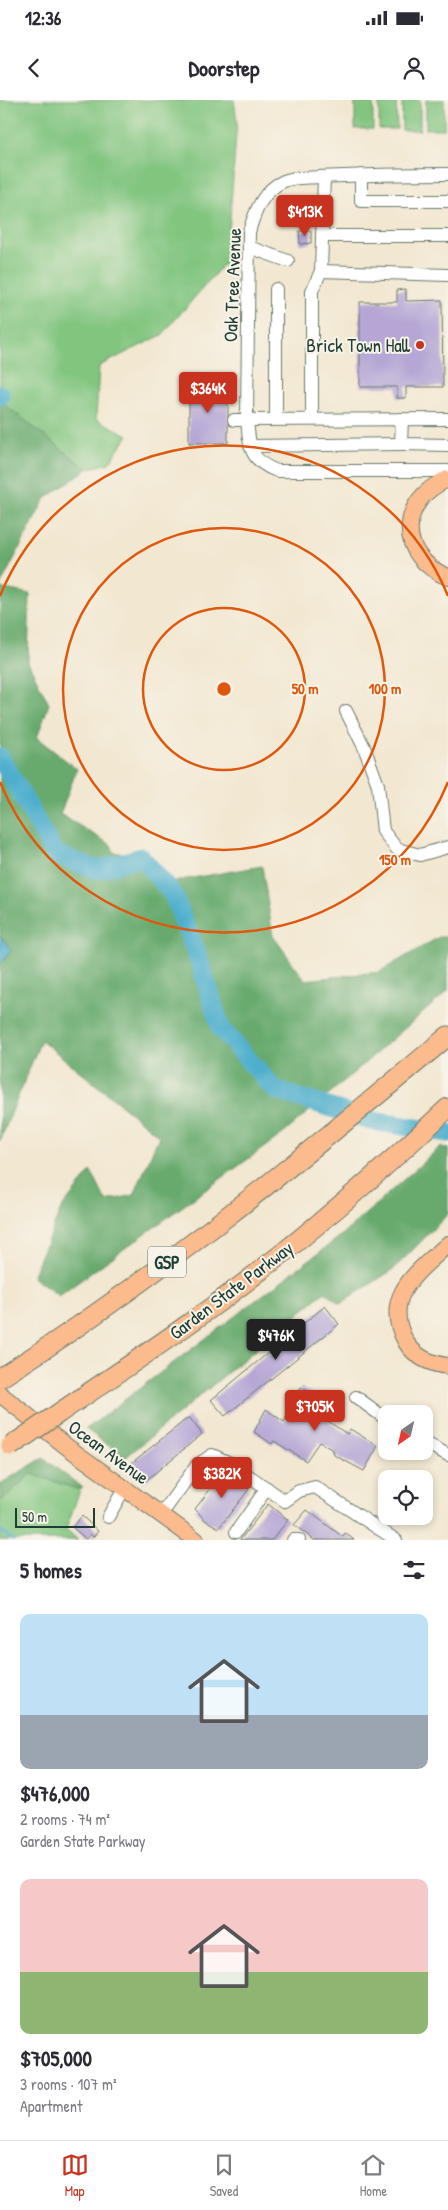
<!DOCTYPE html>
<html lang="en">
<head>
<meta charset="utf-8">
<style>
	body { margin:0; font-family:"Patrick Hand",sans-serif; background:#f7f7f7; color:#2b2b33; height:100vh; display:flex; flex-direction:column; font-size:19px; white-space:nowrap }
	* { box-sizing:border-box; margin:0 }
	p { font-size:16px; color:#7c7c81 }
	.icon { flex:none; width:28px; height:28px; fill:none; stroke:currentColor; stroke-width:2; stroke-linecap:round; stroke-linejoin:round }
	.map { position:relative; height:1440px; overflow:hidden }
	.panel { display:flex; flex-direction:column; background:#fff; flex:1 }
	.panel>* { flex:none }
	.needle { width:32px; rotate:214deg }
	.controls { position:absolute; left:378px; top:1305px; display:grid; gap:10px }
	.controls a { display:grid; place-items:center; width:55px; height:55px; border-radius:10px; background:#fff; box-shadow:0 2px 8px #0003; font-size:25px }
	.scale { position:absolute; left:15px; bottom:12px; width:80px; box-sizing:border-box; padding-left:5px; border:2px solid #1f3d34; border-top:0; font-size:14px; line-height:18px; white-space:nowrap; color:#1f3d34; -webkit-text-stroke:4px #f7f3e8; paint-order:stroke }
	.price { position:absolute; translate:-50% -42px; padding:0 11px; border-radius:5px; background:#c8321e; color:#fff; font-size:16px; line-height:32px; filter:drop-shadow(0 1px 2px #0008) }
	.price::after { content:''; position:absolute; left:50%; top:30px; width:15px; height:11px; margin-left:-8px; background:inherit; clip-path:polygon(0 0,100% 0,50% 100%) }
	.price.selected { background:#222; color:#fff }
	ul { padding:0; list-style:none }
	li { display:grid; align-content:center; gap:10px; height:265px; padding:0 20px }
	li span { display:grid; place-items:center; height:155px; border-radius:10px; color:#555 }
	li>.icon { margin-inline-start:auto }
	span .icon { width:90px; height:90px; fill:#fffc; stroke-width:1 }
	li b { font-size:21px }
	h2 { display:flex; justify-content:space-between; align-items:center; height:60px; padding:0 20px; font-size:21px }
	.status { display:flex; justify-content:space-between; align-items:center; height:35px; padding:0 25px; background:#fff; direction:ltr }
	.status svg { height:14px; fill:currentColor }
	header { display:flex; justify-content:space-between; align-items:center; height:65px; padding:0 20px; background:#fff; font-size:22px; font-weight:700 }
	.menu { display:flex; justify-content:space-around; align-items:center; height:70px; border-top:1px solid #e1e1e2; background:#fff; font-size:14px; color:#7c7c81 }
	.menu a { display:grid; justify-items:center; gap:2px }
	.menu .selected { color:#c8321e }
	.map>svg:first-child { display:block }
</style>
</head>
<body>
<div class="status"><b>12:36</b><svg viewBox="0 0 49 12"><path d="M0 12V9h3v3zM5 12V6h3v6zM10 12V3h3v9zM15 12V0h3v12zM26 1h20v11H26zM47 4h2v5h-2z"/></svg></div>
<header><svg class="icon" aria-label="back" viewBox="0 0 24 24"><path d="M15 5l-7 7 7 7"/></svg>Doorstep<svg class="icon" aria-label="person" viewBox="0 0 24 24"><circle cx="12" cy="8" r="4"/><path d="M4 21q1-7 8-7t8 7"/></svg></header>
<div class="map">
<svg width="448" height="1440" viewBox="0 0 448 1440">
	<rect width="100%" height="100%" fill="#f7f3e8"/>
	<filter id="ink" filterUnits="userSpaceOnUse"><feTurbulence type="fractalNoise" baseFrequency=".02" numOctaves="2"/><feDisplacementMap in="SourceGraphic" scale="10" xChannelSelector="R" yChannelSelector="G"/><feConvolveMatrix kernelMatrix="1 2 1 2 8 2 1 2 1" color-interpolation-filters="sRGB"/></filter>
	<filter id="wash" filterUnits="userSpaceOnUse"><feTurbulence type="fractalNoise" baseFrequency=".0096" numOctaves="4" result="noise"/><feDisplacementMap in="SourceGraphic" scale="20" xChannelSelector="R" yChannelSelector="G"/><feGaussianBlur stdDeviation="1.12" result="paint"/><feColorMatrix in="noise" values="0 0 0 0 0 0 0 0 0 0 0 0 0 0 0 0 0 1.4 0 .05"/><feComposite in="paint" operator="in"/></filter>
	<g filter="url(#wash)">
		<rect width="100%" height="100%" fill="#f2e7d0"/>
		<g fill="#81c57f" stroke="#50815a">
			<path d="M0,0H234L237,21L227,160L162,235L99,266L96,319L128,335L109,363L87,369L0,301Z"/>
			<rect x="355" y="0" width="18" height="29"/>
			<path d="M379,0H396L397,29H379Z"/>
			<rect x="402" y="0" width="18" height="30"/>
			<rect x="426" y="0" width="18" height="29"/>
			<path d="M31,1373L80,1390L66,1429L78,1440H0V1402Z"/>
		</g>
		<g fill="#68aa6e" stroke="#447451">
			<path d="M0,301L87,369L45,399L0,486Z"/>
			<path d="M0,488L30,494L28,562L49,604L37,638L77,669L60,714L111,745L114,753H124L169,782L262,766L273,836L305,880L379,872L439,837H448V891L284,1033L59,1196L32,1177L61,1109L91,1071L106,1101L134,1095L159,1036L41,940L0,1041V865L11,850L0,836Z"/>
			<path d="M440,1047L448,1048V1114L394,1169L340,1204L325,1192L125,1358L86,1329L342,1135Z"/>
			<path d="M43,1358L83,1388L80,1390L31,1374L0,1402V1384Z"/>
		</g>
		<path fill="#4eafcd" stroke="#367680" d="M0,836L11,850L0,865Z"/>
		<g fill="none" stroke-linecap="round" stroke-linejoin="round">
			<path stroke="#4eafcd" stroke-width="3" d="M0,1431L13,1440"/>
			<g stroke="#4eafcd" stroke-width="19">
				<path d="M0,294V296"/>
				<path d="M0,657L55,754L97,770L141,757L173,794L200,863L221,929L275,990L372,1021L448,1033"/>
			</g>
		</g>
		<g id="blocks">
			<g fill="#b5a6d5">
				<path d="M299,131H311V143L300,144Z"/>
				<path d="M406,189V201L442,200L443,287H406V298H397V287H360V202H397V190Z"/>
				<rect x="189" y="286" width="39" height="57"/>
				<path d="M325,1206L339,1224L225,1316L211,1300Z"/>
				<path d="M301,1287L336,1308L329,1322L347,1334L350,1329L378,1346L364,1371L334,1355L333,1350L319,1342L306,1361L274,1341L272,1344L254,1332L266,1309L284,1322Z"/>
				<path d="M189,1317L202,1334L144,1382L135,1375L129,1365Z"/>
				<path d="M225,1370L249,1389L219,1428L205,1420L195,1409Z"/>
				<path d="M268,1404L288,1420L272,1440H240Z"/>
				<path d="M307,1410L343,1437L345,1433L354,1440H314L294,1425Z"/>
				<path d="M82,1416L98,1431L93,1437L90,1434L86,1439L72,1427Z"/>
			</g>
		</g>
	</g>
	<g filter="url(#ink)">
		<use href="#blocks" fill-opacity="0" stroke="#69786b" stroke-width="1"/>
		<g fill="none" stroke-linecap="round" stroke-linejoin="round">
			<g stroke="#69786b" stroke-width="14">
				<g id="minor">
					<path d="M448,74C405,74 362,75 318,77C308,78 293,77 284,81C263,90 255,111 249,132L247,318C249,345 249,361 277,371H448"/>
					<path d="M361,75V101H448"/>
					<path d="M324,77L321,171L448,175"/>
					<path d="M322,136H448"/>
					<path d="M249,147L288,161"/>
					<path d="M276,318V189"/>
					<path d="M312,318V191L321,171"/>
					<path d="M402,319L401,344L448,345"/>
					<path d="M234,320L448,319"/>
					<path d="M250,346L401,344"/>
					<path d="M346,611L364,647L378,685L383,731L397,749L420,755L448,747"/>
					<path d="M356,1297L386,1319"/>
					<path d="M424,1342L448,1355"/>
					<path d="M161,1415L197,1365L212,1355L232,1364L285,1401L299,1391L315,1387L396,1440"/>
					<path d="M108,1417L124,1389"/>
					<path d="M236,1432L267,1388"/>
					<path d="M293,1440H299"/>
				</g>
			</g>
			<g stroke="#69786b" stroke-width="18">
				<g id="major">
					<path d="M448,379C397,400 397,457 448,477"/>
					<path d="M448,1144C418,1172 380,1196 406,1242C415,1257 431,1264 448,1266"/>
					<path d="M0,1294L66,1346L196,1440"/>
				</g>
			</g>
			<g stroke="#69786b" stroke-width="21">
				<g id="highway">
					<path d="M0,1278C159,1177 304,1057 448,936"/>
					<path d="M59,1313C134,1262 209,1212 279,1156C338,1109 394,1059 448,1008"/>
				</g>
			</g>
			<use href="#minor" stroke="#fff" stroke-width="12"/>
			<use href="#major" stroke="#fbbb8d" stroke-width="16"/>
			<use href="#highway" stroke="#fbbb8d" stroke-width="19"/>
			<g stroke="#69786b" stroke-width="21" stroke-linecap="butt">
				<path id="highway-bridge" d="M11,1346L59,1313"/>
			</g>
			<use href="#highway-bridge" stroke="#fbbb8d" stroke-width="19"/>
		</g>
	</g>
	<g fill="none" stroke="#de580e" stroke-width="2.5">
		<circle cx="224" cy="589" r="81"/>
		<circle cx="224" cy="589" r="161"/>
		<path d="M448 682A242 242 0 0 1 0 682M0 496A242 242 0 0 1 448 496"/>
	</g>
	<circle fill="#c8321e" stroke="#f7f3e8" stroke-width="2" cx="420" cy="245" r="5"/>
	<g text-anchor="middle" dominant-baseline="central" stroke-width="4" stroke-linejoin="round" paint-order="stroke">
		<rect fill="#f7f3e8" stroke="#60746a" stroke-width="1" x="148" y="1146.5" width="38" height="31" rx="4"/>
		<g font-size="18" font-weight="bold" fill="#1f3d34">
			<text x="167" y="1162">GSP</text>
		</g>
		<g font-size="19" fill="#1f3d34" stroke="#f7f3e8">
			<text transform="translate(232 185) rotate(-88)">Oak Tree Avenue</text>
			<text transform="translate(231 1190) rotate(-37)">Garden State Parkway</text>
			<text transform="translate(109 1352) rotate(36)">Ocean Avenue</text>
		</g>
		<g font-size="19" fill="#1f3d34" stroke="#f7f3e8" text-anchor="end">
			<text x="410" y="245">Brick Town Hall</text>
		</g>
	</g>
	<circle cx="224" cy="589" r="8" fill="#de580e" stroke="#f7f3e8" stroke-width="2.5"/>
	<g font-size="15" text-anchor="middle" font-weight="bold" fill="#de580e" stroke="#f7f3e8" stroke-width="4" stroke-linejoin="round" paint-order="stroke">
		<text x="305" y="594">50 m</text>
		<text x="385" y="594">100 m</text>
		<text x="395" y="765">150 m</text>
	</g>
</svg>
<div class="controls">
<a><svg class="needle" viewBox="-14 -14 28 28"><path d="M0-13l5 13h-10z" fill="#e53935"/><path d="M0 13l5-13h-10z" fill="#7c7c81"/></svg></a>
<a><svg class="icon" aria-label="locate" viewBox="0 0 24 24"><circle cx="12" cy="12" r="6"/><path d="M12 2v4M12 18v4M2 12h4M18 12h4"/></svg></a>
</div>
<div class="scale">50 m</div>
<b class="price" style="left:305px;top:137px">$413K</b>
<b class="price" style="left:208px;top:314px">$364K</b>
<b class="price selected" style="left:276px;top:1261px">$476K</b>
<b class="price" style="left:315px;top:1332px">$705K</b>
<b class="price" style="left:222px;top:1399px">$382K</b>
</div>
<section class="panel">
<h2>5 homes<svg class="icon" aria-label="filters" viewBox="0 0 24 24"><path d="M4 7h16M4 17h16"/><circle cx="9" cy="7" r="2"/><circle cx="15" cy="17" r="2"/></svg></h2>
<ul>
<li><span style="background:linear-gradient(#bfe0f5 65%,#9aa5b1 0)"><svg class="icon" aria-label="home" viewBox="0 0 24 24"><path d="M3 11l9-7 9 7M6 9v11h12V9"/></svg></span><div><b>$476,000</b><p>2 rooms · 74 m²</p><p>Garden State Parkway</p></div></li>
<li><span style="background:linear-gradient(#f6c9c9 60%,#8fb573 0)"><svg class="icon" aria-label="home" viewBox="0 0 24 24"><path d="M3 11l9-7 9 7M6 9v11h12V9"/></svg></span><div><b>$705,000</b><p>3 rooms · 107 m²</p><p>Apartment</p></div></li>
</ul>
</section>
<nav class="menu">
<a class="selected"><svg class="icon" aria-label="map" viewBox="0 0 24 24"><path d="M3 6l6-2 6 2 6-2v14l-6 2-6-2-6 2zM9 4v14M15 6v14"/></svg>Map</a>
<a><svg class="icon" aria-label="saved" viewBox="0 0 24 24"><path d="M7 4h10v16l-5-4-5 4z"/></svg>Saved</a>
<a><svg class="icon" aria-label="home" viewBox="0 0 24 24"><path d="M3 11l9-7 9 7M6 9v11h12V9"/></svg>Home</a>
</nav>
</body>
</html>
